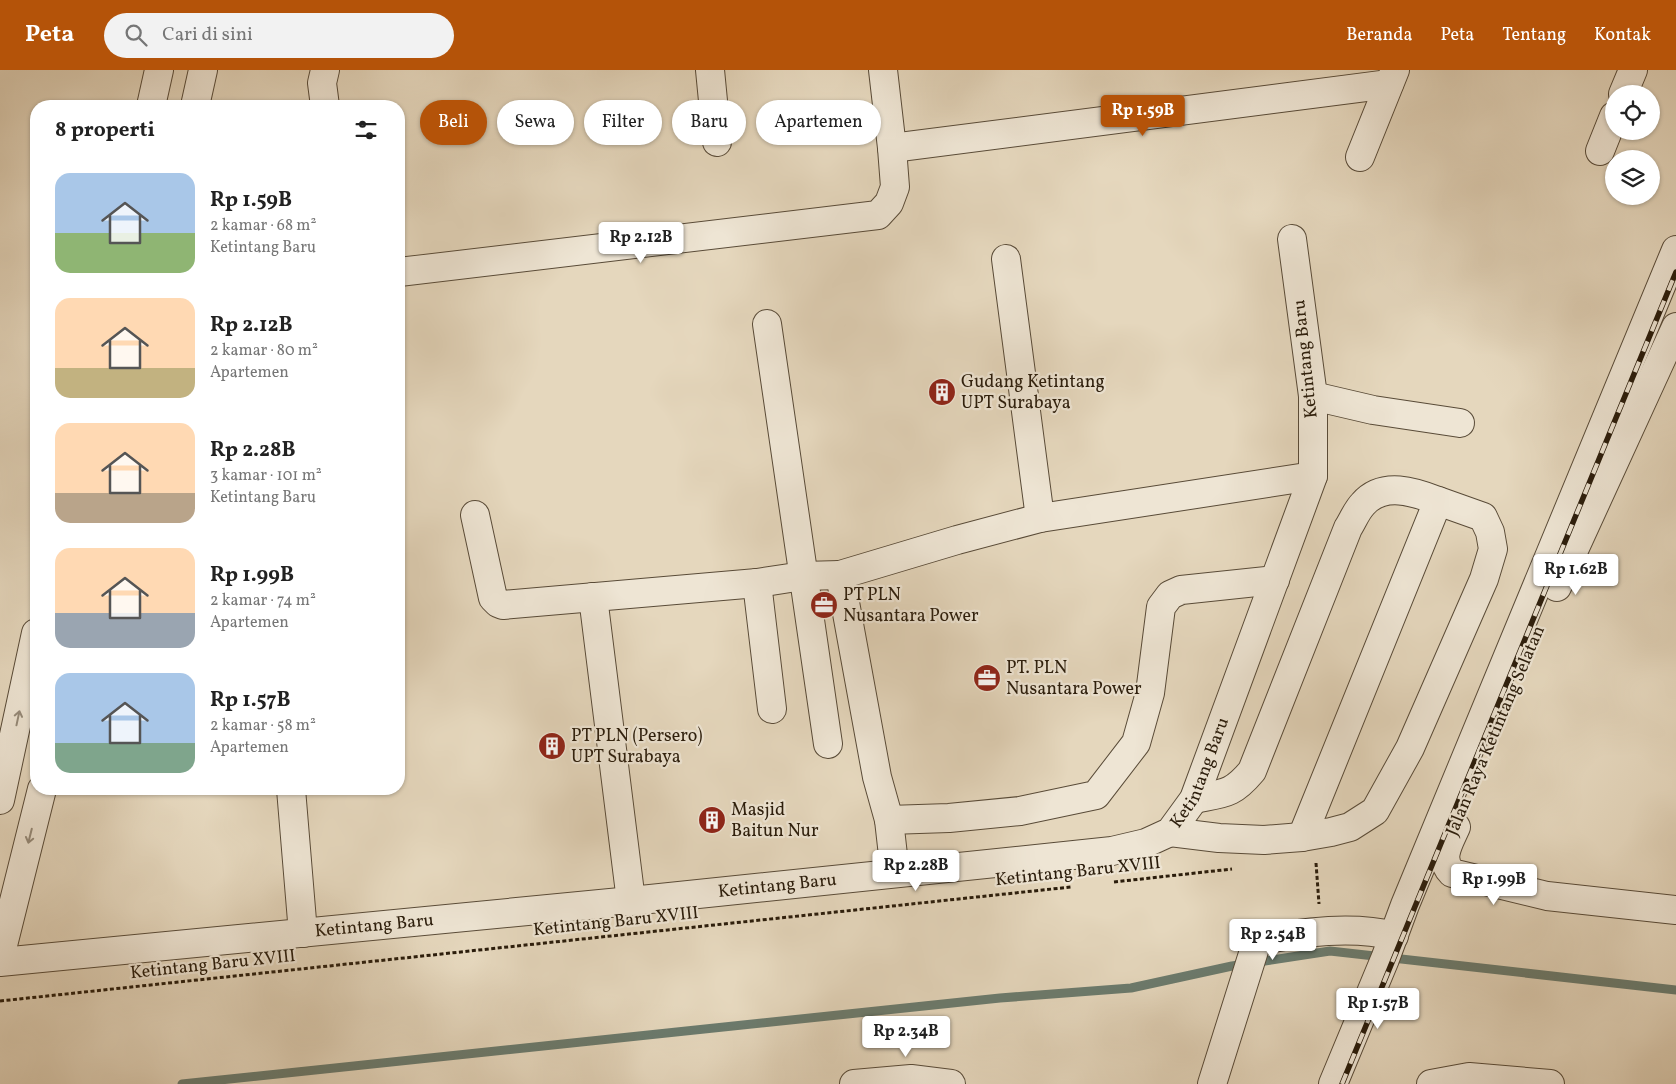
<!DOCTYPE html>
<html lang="id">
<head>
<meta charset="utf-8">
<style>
	body { margin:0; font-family:Vollkorn,serif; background:#f2f2f2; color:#222; height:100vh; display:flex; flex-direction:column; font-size:19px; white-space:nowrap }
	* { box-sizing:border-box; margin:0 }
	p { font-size:16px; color:#767676 }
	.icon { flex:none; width:28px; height:28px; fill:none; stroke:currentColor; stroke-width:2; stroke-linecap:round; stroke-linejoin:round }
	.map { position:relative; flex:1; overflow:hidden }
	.drawer { position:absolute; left:30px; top:30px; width:375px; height:695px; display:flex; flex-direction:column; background:#fff; border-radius:20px; box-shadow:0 1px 4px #0004 }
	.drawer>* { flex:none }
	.banner { position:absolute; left:420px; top:30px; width:475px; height:45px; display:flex; gap:10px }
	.buttons { position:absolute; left:1605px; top:15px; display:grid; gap:10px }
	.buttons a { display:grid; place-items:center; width:55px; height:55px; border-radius:50%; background:#fff; box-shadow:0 1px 4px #0004; font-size:25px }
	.price { position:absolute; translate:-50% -42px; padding:0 11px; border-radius:5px; background:#fff; color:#222; font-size:16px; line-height:32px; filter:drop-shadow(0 1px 2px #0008) }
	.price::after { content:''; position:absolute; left:50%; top:30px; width:15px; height:11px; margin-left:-8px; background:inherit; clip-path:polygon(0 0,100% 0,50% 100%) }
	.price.current { background:#b45309; color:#fff }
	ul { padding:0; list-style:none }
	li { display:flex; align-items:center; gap:15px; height:125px; padding:0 25px }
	li span { display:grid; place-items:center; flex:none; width:140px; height:100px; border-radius:15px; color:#555 }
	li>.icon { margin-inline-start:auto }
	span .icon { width:60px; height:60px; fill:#fffc; stroke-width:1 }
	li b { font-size:21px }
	h2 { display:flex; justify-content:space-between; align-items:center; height:60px; padding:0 25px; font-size:21px }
	.tag { padding:0 18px; border-radius:22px; background:#fff; box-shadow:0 1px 4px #0004; font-size:18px; line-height:45px }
	.tag.current { background:#b45309; color:#fff }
	header { display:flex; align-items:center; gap:30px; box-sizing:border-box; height:70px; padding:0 25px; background:#b45309; color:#fff }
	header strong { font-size:24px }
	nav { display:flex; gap:28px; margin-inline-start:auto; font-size:18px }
	.search { width:350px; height:45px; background:#f2f2f2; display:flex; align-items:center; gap:12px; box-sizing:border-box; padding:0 18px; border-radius:28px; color:#767676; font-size:19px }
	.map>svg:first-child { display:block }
</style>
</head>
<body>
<header>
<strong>Peta</strong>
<div class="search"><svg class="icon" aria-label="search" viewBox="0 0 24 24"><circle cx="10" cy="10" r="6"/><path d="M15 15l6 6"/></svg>Cari di sini</div>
<nav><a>Beranda</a><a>Peta</a><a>Tentang</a><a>Kontak</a></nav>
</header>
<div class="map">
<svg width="1676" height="1014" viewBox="0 0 1676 1014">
	<rect width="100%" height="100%" fill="#e5d7bd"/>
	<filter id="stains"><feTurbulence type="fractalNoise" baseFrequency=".004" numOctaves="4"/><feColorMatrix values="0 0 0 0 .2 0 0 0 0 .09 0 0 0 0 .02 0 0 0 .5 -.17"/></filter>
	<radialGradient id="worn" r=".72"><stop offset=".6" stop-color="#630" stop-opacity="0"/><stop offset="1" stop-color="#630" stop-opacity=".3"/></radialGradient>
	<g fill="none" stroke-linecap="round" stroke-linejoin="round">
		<path stroke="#6b7b6e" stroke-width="9" d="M182,1014L1000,928L1131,918L1232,896L1330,881L1676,920"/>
		<g stroke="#594b38" stroke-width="30">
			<g id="minor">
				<path d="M710,0L717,72"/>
				<path d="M1623,24L1633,0"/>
				<path d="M151,36L159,0"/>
				<path d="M195,36L203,0"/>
				<path d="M325,36L322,13L325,0"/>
				<path d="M892,78L1389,14"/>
				<path d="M1600,81L1614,46"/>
				<path d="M1360,87L1395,0"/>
				<path d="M1006,189L1040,448"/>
				<path d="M399,202L878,145L889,133L895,117L892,78L883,0"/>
				<path d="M767,254L828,674"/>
				<path d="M1313,326L1373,340L1460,353"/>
				<path d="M475,445L493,528L498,533L503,535L757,513L803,506L840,505"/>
				<path d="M1275,510L1181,520L1170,525L1161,537L1150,623L1136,673L1096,725L1020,741L949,748L889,750L877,707L840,505L957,470L1040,448L1313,406"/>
				<path d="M757,513L772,639"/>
				<path d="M1557,517L1676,257"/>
				<path d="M593,527L631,831"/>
				<path d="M291,719L303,863"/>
				<path d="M1194,729C1224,723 1232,725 1252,701L1348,458C1353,450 1357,440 1363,434C1383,411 1415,422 1438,431L1302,767"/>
				<path d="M0,730L36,563"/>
				<path d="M889,750L895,803"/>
				<path d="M1456,757C1449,773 1438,789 1452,803L1547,826L1676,840"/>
				<path d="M1170,762L1219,768L1264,770L1302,767L1331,762L1350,757L1375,741L1410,678L1484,509L1493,479L1490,462L1483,447L1438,431"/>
				<path d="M0,887L42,719"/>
				<path id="s1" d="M0,892L631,831L1112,781L1146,773L1170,762L1194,729L1313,406V326L1292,169"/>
				<path d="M854,1014L911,1009L951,1014"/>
				<path d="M1212,1014L1257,871C1300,862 1352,855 1394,866"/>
				<path d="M1333,1014L1385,889L1405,835L1676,180"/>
				<path d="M1431,1014L1469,1007L1550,1014"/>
			</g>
		</g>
		<g stroke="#2a1c0b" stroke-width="3" stroke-dasharray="4 2.5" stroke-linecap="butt">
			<path d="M1316,793L1319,834"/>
			<path d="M1114,812L1232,799"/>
			<path d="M0,931L1071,817"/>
		</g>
		<use href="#minor" stroke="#eee5d4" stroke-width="28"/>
		<g stroke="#2a1c0b" stroke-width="5.5">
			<path id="rail" d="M1342,1014L1676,202"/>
		</g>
		<use href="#rail" stroke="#eee5d4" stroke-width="4" stroke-dasharray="11" stroke-linecap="butt"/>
	</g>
	<defs><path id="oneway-shaft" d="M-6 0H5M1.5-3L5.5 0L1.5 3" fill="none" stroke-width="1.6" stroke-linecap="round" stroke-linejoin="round" transform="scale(1.25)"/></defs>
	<g stroke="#968b7a">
		<use href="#oneway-shaft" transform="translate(18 648) rotate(-78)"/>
		<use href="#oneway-shaft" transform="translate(30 766) rotate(104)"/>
	</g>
	<defs>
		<g id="building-disc" transform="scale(1.4375)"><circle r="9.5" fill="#8f2418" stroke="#eee5d4"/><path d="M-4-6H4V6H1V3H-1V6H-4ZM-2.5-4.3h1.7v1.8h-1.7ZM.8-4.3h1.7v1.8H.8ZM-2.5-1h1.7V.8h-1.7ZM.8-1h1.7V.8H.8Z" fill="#fff"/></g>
		<g id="office-disc" transform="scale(1.4375)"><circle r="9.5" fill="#8f2418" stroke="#eee5d4"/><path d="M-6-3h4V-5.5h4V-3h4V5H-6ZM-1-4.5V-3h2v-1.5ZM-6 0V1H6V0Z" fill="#fff"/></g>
	</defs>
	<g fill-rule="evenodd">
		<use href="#building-disc" x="942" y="322"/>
		<use href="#office-disc" x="824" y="535"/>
		<use href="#office-disc" x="987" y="608"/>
		<use href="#building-disc" x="552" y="676"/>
		<use href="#building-disc" x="712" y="750"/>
	</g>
	<g text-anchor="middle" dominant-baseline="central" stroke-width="4.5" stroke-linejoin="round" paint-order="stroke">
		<g font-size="18" fill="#2a1c0b" stroke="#eee5d4">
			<text transform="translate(1306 289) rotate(-96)">Ketintang Baru</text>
			<text transform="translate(1496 661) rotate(-67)">Jalan Raya Ketintang Selatan</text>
			<text stroke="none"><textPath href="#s1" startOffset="1246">Ketintang Baru</textPath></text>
			<text transform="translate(1078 802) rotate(-6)">Ketintang Baru XVIII</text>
			<text stroke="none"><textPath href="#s1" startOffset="781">Ketintang Baru</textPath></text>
			<text transform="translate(616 852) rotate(-6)">Ketintang Baru XVIII</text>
			<text stroke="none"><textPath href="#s1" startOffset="376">Ketintang Baru</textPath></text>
			<text transform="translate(213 895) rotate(-6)">Ketintang Baru XVIII</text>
		</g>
		<g font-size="18" fill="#2a1c0b" stroke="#eee5d4" text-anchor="start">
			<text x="961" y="312">Gudang Ketintang<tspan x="961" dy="21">UPT Surabaya</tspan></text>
			<text x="843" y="525">PT PLN<tspan x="843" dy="21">Nusantara Power</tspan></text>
			<text x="1006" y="598">PT. PLN<tspan x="1006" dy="21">Nusantara Power</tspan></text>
			<text x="571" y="666">PT PLN (Persero)<tspan x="571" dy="21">UPT Surabaya</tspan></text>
			<text x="731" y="740">Masjid<tspan x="731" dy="21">Baitun Nur</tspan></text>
		</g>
	</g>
	<rect width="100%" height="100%" filter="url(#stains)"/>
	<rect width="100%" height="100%" fill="url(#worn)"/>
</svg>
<div class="buttons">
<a><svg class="icon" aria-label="locate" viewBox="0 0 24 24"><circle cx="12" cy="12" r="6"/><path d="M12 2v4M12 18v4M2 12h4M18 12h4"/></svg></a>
<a><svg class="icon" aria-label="layers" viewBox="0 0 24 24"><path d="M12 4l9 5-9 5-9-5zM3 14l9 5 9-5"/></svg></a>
</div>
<b class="price current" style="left:1143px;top:67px">Rp 1.59B</b>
<b class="price" style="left:641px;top:194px">Rp 2.12B</b>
<b class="price" style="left:1576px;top:526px">Rp 1.62B</b>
<b class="price" style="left:916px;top:822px">Rp 2.28B</b>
<b class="price" style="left:1494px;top:836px">Rp 1.99B</b>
<b class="price" style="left:1273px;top:891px">Rp 2.54B</b>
<b class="price" style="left:1378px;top:960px">Rp 1.57B</b>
<b class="price" style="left:906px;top:988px">Rp 2.34B</b>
<div class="banner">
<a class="tag current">Beli</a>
<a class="tag">Sewa</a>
<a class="tag">Filter</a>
<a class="tag">Baru</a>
<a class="tag">Apartemen</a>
</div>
<section class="drawer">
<h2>8 properti<svg class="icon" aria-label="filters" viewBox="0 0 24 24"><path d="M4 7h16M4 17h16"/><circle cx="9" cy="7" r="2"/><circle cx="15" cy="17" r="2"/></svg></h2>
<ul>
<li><span style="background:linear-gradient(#a9c7e8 60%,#8fb573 0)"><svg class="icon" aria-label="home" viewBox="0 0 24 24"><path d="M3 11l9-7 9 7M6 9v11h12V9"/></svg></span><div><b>Rp 1.59B</b><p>2 kamar · 68 m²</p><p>Ketintang Baru</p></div></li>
<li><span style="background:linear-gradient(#ffd9b3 70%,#c2b280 0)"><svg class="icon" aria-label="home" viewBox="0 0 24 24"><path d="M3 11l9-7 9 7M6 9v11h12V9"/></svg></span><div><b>Rp 2.12B</b><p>2 kamar · 80 m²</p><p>Apartemen</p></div></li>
<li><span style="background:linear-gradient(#ffd9b3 70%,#b9a48a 0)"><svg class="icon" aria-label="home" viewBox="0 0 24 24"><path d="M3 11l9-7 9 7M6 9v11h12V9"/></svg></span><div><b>Rp 2.28B</b><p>3 kamar · 101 m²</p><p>Ketintang Baru</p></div></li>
<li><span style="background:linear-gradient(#ffd9b3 65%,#9aa5b1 0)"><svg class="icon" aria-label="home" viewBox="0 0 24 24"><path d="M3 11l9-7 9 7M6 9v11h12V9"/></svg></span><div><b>Rp 1.99B</b><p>2 kamar · 74 m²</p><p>Apartemen</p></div></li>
<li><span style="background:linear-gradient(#a9c7e8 70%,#7fa58c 0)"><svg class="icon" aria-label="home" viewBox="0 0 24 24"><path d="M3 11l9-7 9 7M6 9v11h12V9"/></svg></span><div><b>Rp 1.57B</b><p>2 kamar · 58 m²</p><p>Apartemen</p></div></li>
</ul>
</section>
</div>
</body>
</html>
